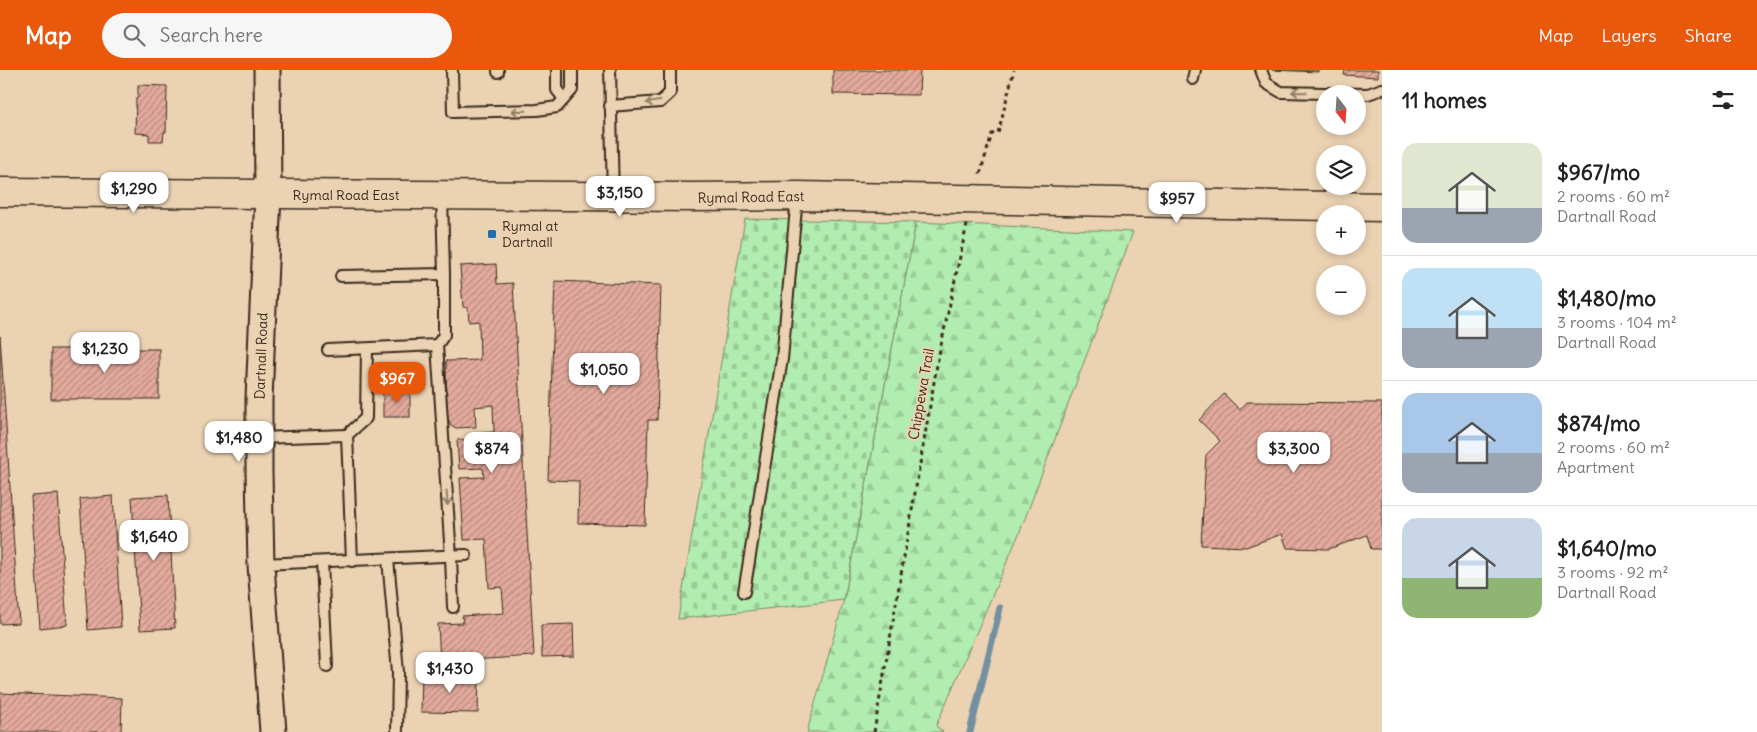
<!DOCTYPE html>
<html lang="en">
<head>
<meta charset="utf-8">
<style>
	body { margin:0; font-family:Delius,sans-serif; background:#f6f6f6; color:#222; height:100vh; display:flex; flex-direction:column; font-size:19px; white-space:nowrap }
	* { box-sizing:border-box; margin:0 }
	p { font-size:16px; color:#767676 }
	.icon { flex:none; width:28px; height:28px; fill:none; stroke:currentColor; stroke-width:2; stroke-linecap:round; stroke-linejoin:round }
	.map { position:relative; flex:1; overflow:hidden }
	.side { display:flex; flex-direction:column; background:#fff; width:375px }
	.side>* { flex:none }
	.needle { width:32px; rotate:163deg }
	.controls { position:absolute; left:1316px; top:15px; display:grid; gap:10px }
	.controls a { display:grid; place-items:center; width:50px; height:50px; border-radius:50%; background:#fff; box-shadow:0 2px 8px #0003; font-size:25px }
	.price { position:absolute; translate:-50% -42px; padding:0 11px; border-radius:10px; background:#fff; color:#222; font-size:16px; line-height:32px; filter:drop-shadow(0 1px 2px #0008) }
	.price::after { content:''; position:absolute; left:50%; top:30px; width:15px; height:11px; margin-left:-8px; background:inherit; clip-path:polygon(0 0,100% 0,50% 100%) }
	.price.on { background:#ea580c; color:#fff }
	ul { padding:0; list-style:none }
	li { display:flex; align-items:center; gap:15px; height:125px; padding:0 20px }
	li+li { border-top:1px solid #e0e0e0 }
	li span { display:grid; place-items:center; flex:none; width:140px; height:100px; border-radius:15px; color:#555 }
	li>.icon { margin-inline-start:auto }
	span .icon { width:60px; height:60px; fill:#fffc; stroke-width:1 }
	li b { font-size:21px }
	h2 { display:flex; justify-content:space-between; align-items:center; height:60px; padding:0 20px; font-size:21px }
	header { display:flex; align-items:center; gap:30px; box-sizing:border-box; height:70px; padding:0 25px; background:#ea580c; color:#fff }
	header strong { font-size:24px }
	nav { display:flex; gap:28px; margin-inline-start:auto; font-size:18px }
	.search { width:350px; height:45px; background:#f6f6f6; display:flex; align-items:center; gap:12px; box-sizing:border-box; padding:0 18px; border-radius:28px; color:#767676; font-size:19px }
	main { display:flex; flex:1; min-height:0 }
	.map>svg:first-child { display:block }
</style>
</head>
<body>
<header>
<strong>Map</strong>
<div class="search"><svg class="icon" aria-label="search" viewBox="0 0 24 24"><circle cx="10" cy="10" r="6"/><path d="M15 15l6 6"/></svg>Search here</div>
<nav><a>Map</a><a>Layers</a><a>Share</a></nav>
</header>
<main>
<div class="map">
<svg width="1382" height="662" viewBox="0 0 1382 662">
	<defs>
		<pattern id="forest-firs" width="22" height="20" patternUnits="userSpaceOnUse" patternTransform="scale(1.25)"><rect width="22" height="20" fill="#b1ecb0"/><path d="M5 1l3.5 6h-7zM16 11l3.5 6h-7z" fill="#99cb97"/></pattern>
		<pattern id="cemetery-stones" width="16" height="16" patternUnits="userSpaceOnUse" patternTransform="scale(1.25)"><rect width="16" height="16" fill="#b1ecb0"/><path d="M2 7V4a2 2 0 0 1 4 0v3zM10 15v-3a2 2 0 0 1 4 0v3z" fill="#99cb97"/></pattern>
		<pattern id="building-hatch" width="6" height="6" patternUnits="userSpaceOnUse" patternTransform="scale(1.25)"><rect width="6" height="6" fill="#e3aa9d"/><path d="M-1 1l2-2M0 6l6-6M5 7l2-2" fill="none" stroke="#b98b7f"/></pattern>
	</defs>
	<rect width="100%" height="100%" fill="#ead2b2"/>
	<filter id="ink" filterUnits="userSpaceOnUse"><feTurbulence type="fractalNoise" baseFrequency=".02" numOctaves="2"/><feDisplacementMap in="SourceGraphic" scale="10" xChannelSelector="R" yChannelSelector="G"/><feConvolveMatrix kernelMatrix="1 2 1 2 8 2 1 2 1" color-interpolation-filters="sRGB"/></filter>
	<g filter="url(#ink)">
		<path fill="url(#forest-firs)" stroke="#768b67" d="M916,152L1133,162L1021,459L936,656L943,662H807L844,530Z"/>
		<path fill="url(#cemetery-stones)" stroke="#768b67" d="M745,149L916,152L844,530L678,549Z"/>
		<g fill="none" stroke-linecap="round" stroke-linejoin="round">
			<path stroke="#7390a1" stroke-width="7" d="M970,662L1000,538"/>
		</g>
		<g fill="url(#building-hatch)" stroke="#3b2a1e">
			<path d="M833,0H920L919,25L833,24Z"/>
			<path d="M1272,0H1318V2Z"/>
			<path d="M1345,0H1378V7L1344,5Z"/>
			<path d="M138,15L167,16L166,62H164L163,71H149V64L135,63L136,28H138Z"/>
			<path d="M496,194L497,214L513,213L534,586L440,592L438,554L463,553L462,546L504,543L502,517L489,518L486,469L464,470L460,408L484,407L483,398L459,399L457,370L481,369V363L494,362L493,335L475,337L476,357L456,358L451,355L447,347L446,291L480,290L479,251L469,252L468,238L463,237L460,196Z"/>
			<path d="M555,211L661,215L657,350H648L645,455L578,453L579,411L548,410Z"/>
			<path d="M0,266L19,553L0,554Z"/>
			<rect x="51" y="279" width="108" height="50"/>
			<rect x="383" y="321" width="27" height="26"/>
			<path d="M1224,324L1240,340L1247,332L1382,333V479H1371L1367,465L1329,479L1287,478L1282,464L1246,477L1201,475L1206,385L1220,371L1199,350Z"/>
			<path d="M58,424L67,555L40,558L31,426Z"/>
			<path d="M168,425L175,558L140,560L132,427Z"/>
			<path d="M113,426L121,557L88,560L80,429Z"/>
			<path d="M573,554L574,586L542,587L541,555Z"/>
			<path d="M422,604L479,606L478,643L421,642Z"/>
			<path d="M0,623L122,628L121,662H0Z"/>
		</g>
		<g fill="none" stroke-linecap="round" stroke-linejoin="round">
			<g stroke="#3b2a1e" stroke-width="14">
				<g id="service">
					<path d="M452,0L453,42L537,40L557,37L572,20V0"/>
					<path d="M498,0V2"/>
					<path d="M557,0V20L564,29"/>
					<path d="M610,0L613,126"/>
					<path d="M1261,0L1266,13L1281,22L1368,24L1382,19"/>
					<path d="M1193,9L1195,0"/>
					<path d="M610,36L660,32L670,23V1"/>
					<path d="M341,206L444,204L442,125"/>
					<path d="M437,275L451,487L453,537"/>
					<path d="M328,280L437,275L444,265V204"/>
					<path d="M347,365L366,348L367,279"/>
					<path d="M259,368L347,365L352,491"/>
					<path d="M388,489L398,602L397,662"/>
					<path d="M322,492L327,596"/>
					<path d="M262,494L466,485"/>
					<path d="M744,522L782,289L797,127"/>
				</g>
			</g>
			<g stroke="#3b2a1e" stroke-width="29">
				<path id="tertiary" d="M267,0L268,124L259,329V402L261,495L273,662"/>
			</g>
			<g stroke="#3b2a1e" stroke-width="31">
				<path id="secondary" d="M0,122L694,127L797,126L1382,137"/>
			</g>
			<g stroke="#3b2a1e" stroke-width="3" stroke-dasharray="4 4" stroke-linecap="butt">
				<path d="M980,104L992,64L998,63L1014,0"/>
				<path d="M874,662L938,289L967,154"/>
			</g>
			<use href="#service" stroke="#ead2b2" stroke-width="10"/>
			<use href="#tertiary" stroke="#ead2b2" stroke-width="25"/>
			<use href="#secondary" stroke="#ead2b2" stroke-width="28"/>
		</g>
		<defs><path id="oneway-shaft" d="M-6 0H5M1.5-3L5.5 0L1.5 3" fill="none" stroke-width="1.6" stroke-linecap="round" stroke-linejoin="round" transform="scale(1.25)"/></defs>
		<g stroke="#927e68">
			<use href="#oneway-shaft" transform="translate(1299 22) rotate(-179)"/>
			<use href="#oneway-shaft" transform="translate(653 32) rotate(172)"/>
			<use href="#oneway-shaft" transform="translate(519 41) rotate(179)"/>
			<use href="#oneway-shaft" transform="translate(447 428) rotate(86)"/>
		</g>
	</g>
	<rect fill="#1f6fb2" stroke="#ead2b2" stroke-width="2" x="487" y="159" width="10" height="10" rx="2.5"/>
	<g text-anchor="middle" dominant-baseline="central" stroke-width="4" stroke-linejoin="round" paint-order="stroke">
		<g font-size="14" fill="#3b2a1e" stroke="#ead2b2">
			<text x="346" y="125">Rymal Road East</text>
			<text transform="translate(751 127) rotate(-1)">Rymal Road East</text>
			<text transform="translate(261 286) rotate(-88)">Dartnall Road</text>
			<text transform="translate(921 324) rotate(-80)">Chippewa Trail</text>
		</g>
		<g font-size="14" fill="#3b2a1e" stroke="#ead2b2" text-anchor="start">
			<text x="502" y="156">Rymal at<tspan x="502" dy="16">Dartnall</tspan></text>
		</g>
	</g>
</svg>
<div class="controls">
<a><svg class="needle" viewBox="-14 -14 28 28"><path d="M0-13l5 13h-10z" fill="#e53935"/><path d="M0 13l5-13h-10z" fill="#767676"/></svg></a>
<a><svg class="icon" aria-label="layers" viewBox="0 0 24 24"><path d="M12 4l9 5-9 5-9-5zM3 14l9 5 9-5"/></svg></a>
<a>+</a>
<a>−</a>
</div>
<b class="price" style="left:134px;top:144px">$1,290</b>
<b class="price" style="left:620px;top:148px">$3,150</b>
<b class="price" style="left:1177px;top:154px">$957</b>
<b class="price" style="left:105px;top:304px">$1,230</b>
<b class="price" style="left:604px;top:325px">$1,050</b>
<b class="price on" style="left:397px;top:334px">$967</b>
<b class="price" style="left:239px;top:393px">$1,480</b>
<b class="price" style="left:492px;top:404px">$874</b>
<b class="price" style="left:1294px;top:404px">$3,300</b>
<b class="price" style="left:154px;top:492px">$1,640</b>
<b class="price" style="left:450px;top:624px">$1,430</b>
</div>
<section class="side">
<h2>11 homes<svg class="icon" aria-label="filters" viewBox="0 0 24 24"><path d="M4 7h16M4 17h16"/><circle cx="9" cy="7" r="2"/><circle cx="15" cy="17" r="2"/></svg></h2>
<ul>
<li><span style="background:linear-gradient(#dfe7d0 65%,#9aa5b1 0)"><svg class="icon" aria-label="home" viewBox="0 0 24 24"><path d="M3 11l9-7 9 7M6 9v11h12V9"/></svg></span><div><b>$967/mo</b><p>2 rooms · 60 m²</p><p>Dartnall Road</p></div></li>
<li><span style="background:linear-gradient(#bfe0f5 60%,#9aa5b1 0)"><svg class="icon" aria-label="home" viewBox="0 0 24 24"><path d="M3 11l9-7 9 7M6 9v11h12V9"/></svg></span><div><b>$1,480/mo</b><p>3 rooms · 104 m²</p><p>Dartnall Road</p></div></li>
<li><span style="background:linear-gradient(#a9c7e8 60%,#9aa5b1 0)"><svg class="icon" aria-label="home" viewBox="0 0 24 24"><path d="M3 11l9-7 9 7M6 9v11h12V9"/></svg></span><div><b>$874/mo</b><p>2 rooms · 60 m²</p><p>Apartment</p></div></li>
<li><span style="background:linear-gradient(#c9d6e8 60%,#8fb573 0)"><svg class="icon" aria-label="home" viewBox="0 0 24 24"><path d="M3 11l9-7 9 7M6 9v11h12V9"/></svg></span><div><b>$1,640/mo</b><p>3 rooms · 92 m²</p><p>Dartnall Road</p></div></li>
</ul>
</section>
</main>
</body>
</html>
